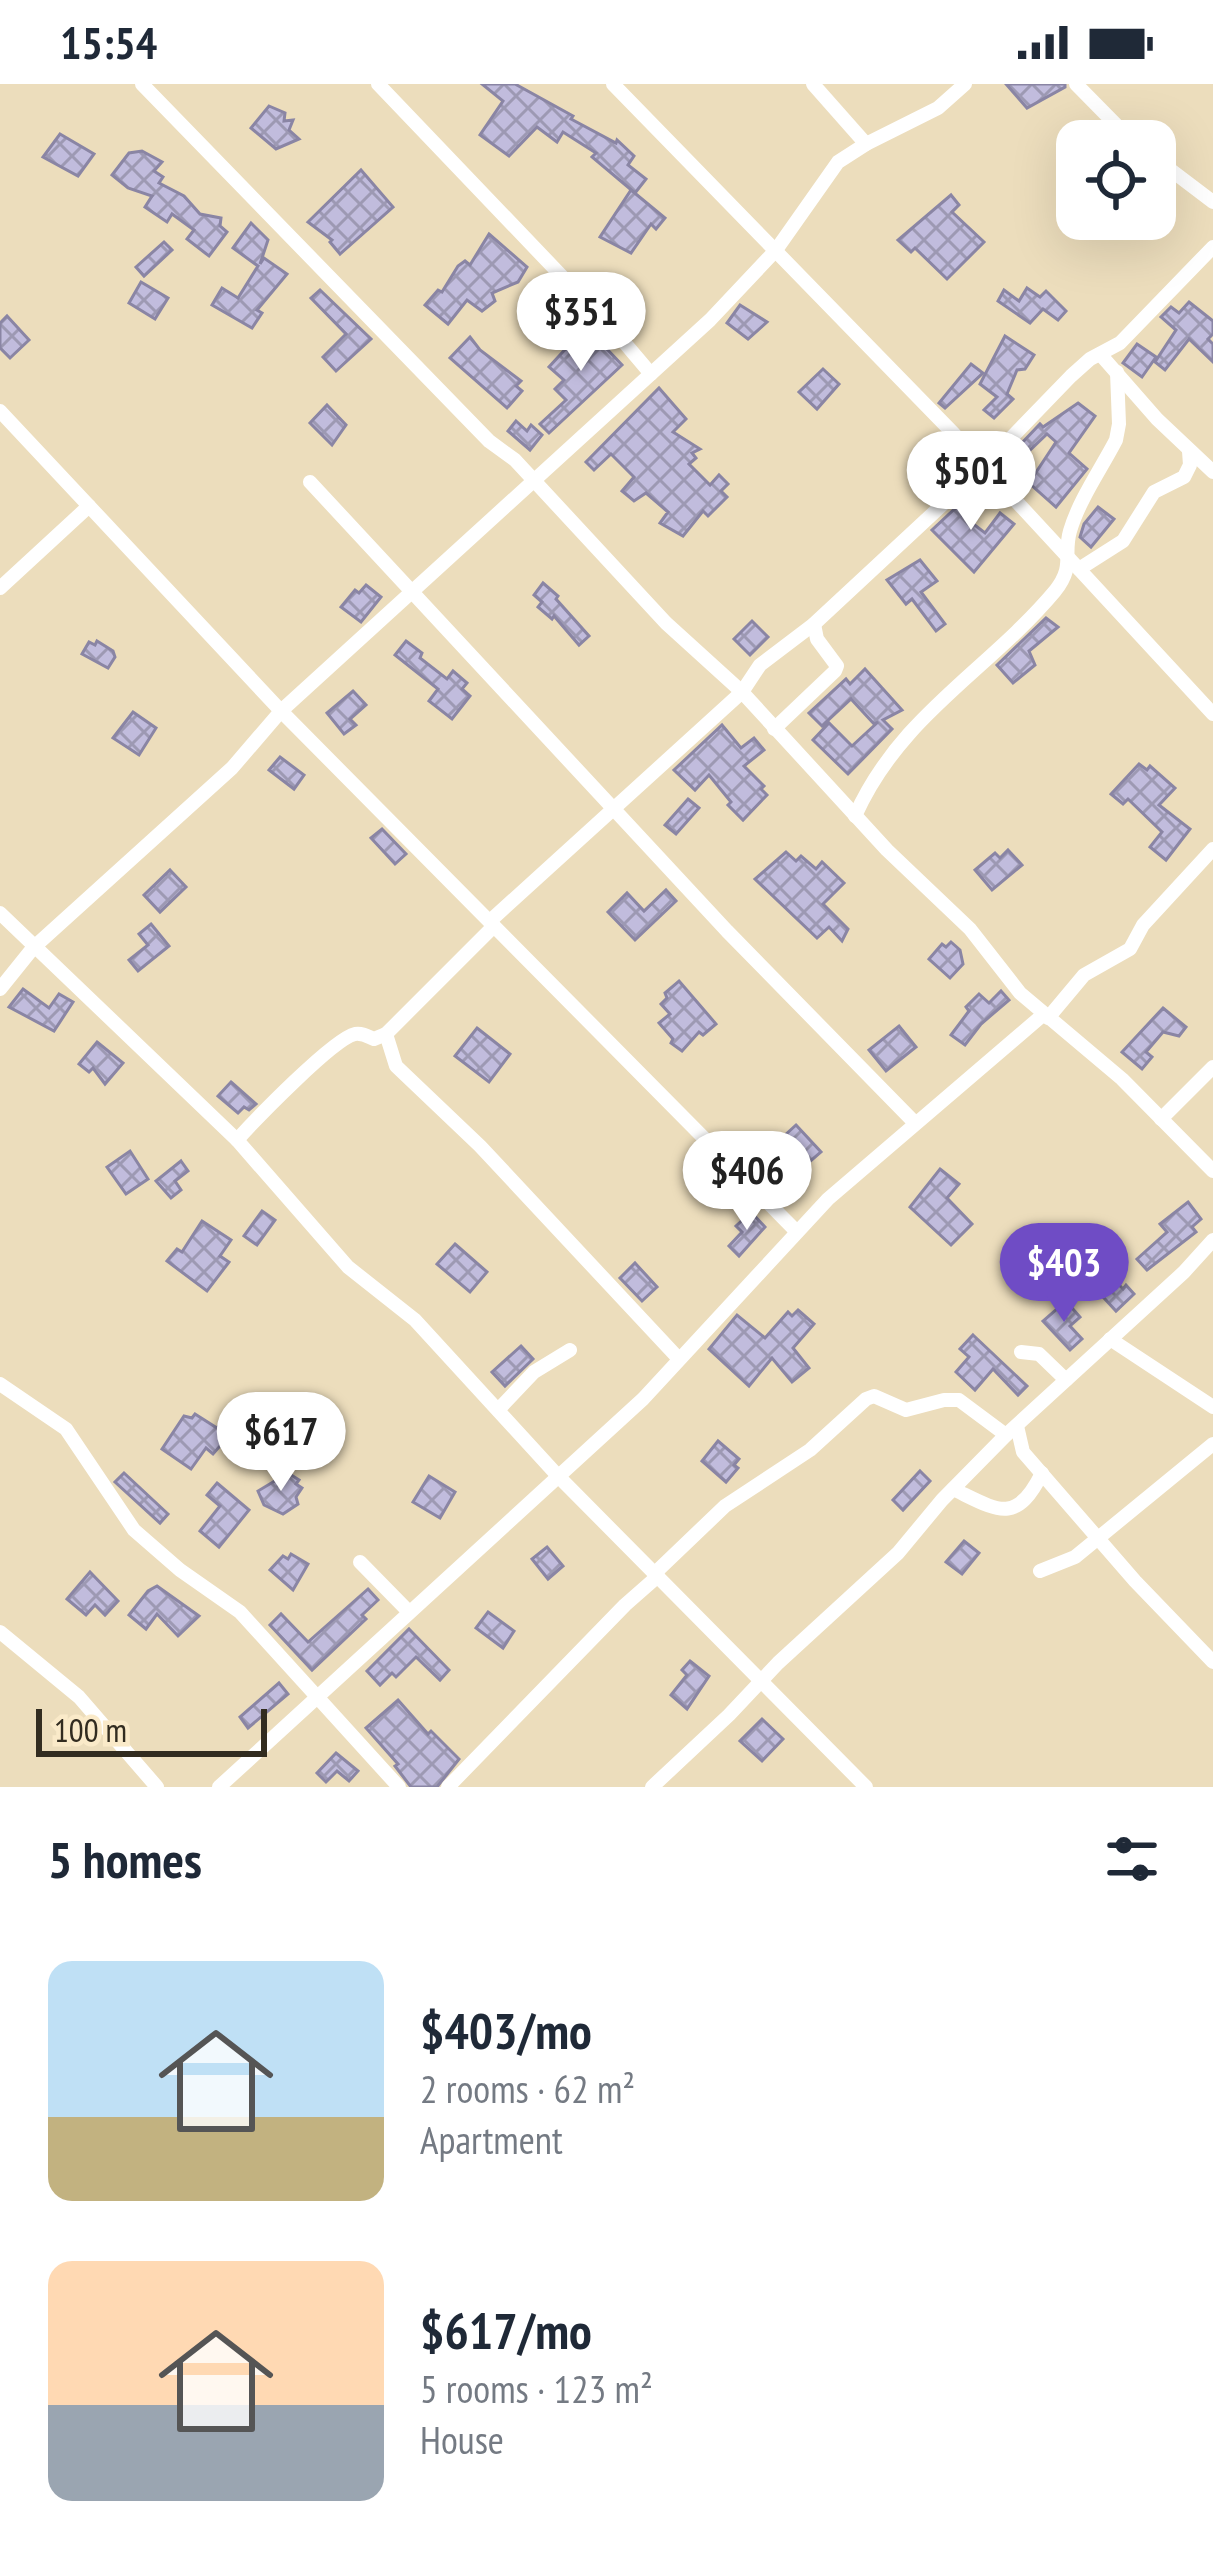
<!DOCTYPE html>
<html lang="en">
<head>
<meta charset="utf-8">
<style>
	body { margin:0; font-family:"PT Sans Narrow",sans-serif; background:#f2f2f3; color:#1f2937; height:100vh; display:flex; flex-direction:column; font-size:45px; white-space:nowrap }
	* { box-sizing:border-box; margin:0 }
	p { font-size:39px; color:#747a83 }
	.icon { flex:none; width:66px; height:66px; fill:none; stroke:currentColor; stroke-width:2; stroke-linecap:round; stroke-linejoin:round }
	.map { position:relative; height:1703px; overflow:hidden }
	.side { display:flex; flex-direction:column; background:#fff; flex:1 }
	.side>* { flex:none }
	.tools { position:absolute; left:1056px; top:36px; display:grid; gap:24px }
	.tools a { display:grid; place-items:center; width:120px; height:120px; border-radius:24px; background:#fff; box-shadow:0 12px 48px #0002; font-size:60px }
	.scale { position:absolute; left:36px; bottom:30px; width:231px; box-sizing:border-box; padding-left:12px; border:6px solid #322c20; border-top:0; font-size:33px; line-height:42px; white-space:nowrap; color:#322c20; -webkit-text-stroke:9px #faeac9; paint-order:stroke }
	.price { position:absolute; translate:-50% -102px; padding:0 27px; border-radius:42px; background:#fff; color:#222; font-size:39px; line-height:78px; filter:drop-shadow(0 3px 6px #0008) }
	.price::after { content:''; position:absolute; left:50%; top:72px; width:36px; height:27px; margin-left:-18px; background:inherit; clip-path:polygon(0 0,100% 0,50% 100%) }
	.price.selected { background:#6f4cc5; color:#fff }
	ul { padding:0; list-style:none }
	li { display:flex; align-items:center; gap:36px; height:300px; padding:0 48px }
	li span { display:grid; place-items:center; flex:none; width:336px; height:240px; border-radius:24px; color:#555 }
	li>.icon { margin-inline-start:auto }
	span .icon { width:144px; height:144px; fill:#fffc; stroke-width:1 }
	li b { font-size:51px }
	h2 { display:flex; justify-content:space-between; align-items:center; height:144px; padding:0 48px; font-size:51px }
	.status { display:flex; justify-content:space-between; align-items:center; height:84px; padding:0 60px; background:#fff; direction:ltr }
	.status svg { height:33px; fill:currentColor }
	.map>svg:first-child { display:block }
</style>
</head>
<body>
<div class="status"><b>15:54</b><svg viewBox="0 0 49 12"><path d="M0 12V9h3v3zM5 12V6h3v6zM10 12V3h3v9zM15 12V0h3v12zM26 1h20v11H26zM47 4h2v5h-2z"/></svg></div>
<div class="map">
<svg width="1213" height="1703" viewBox="0 0 1213 1703">
	<defs>
		<pattern id="building-cross-hatch" width="8" height="8" patternUnits="userSpaceOnUse" patternTransform="scale(3)"><rect width="8" height="8" fill="#c1bcdd"/><path d="M0 0l8 8M0 8l8-8" fill="none" stroke="#9d99b3"/></pattern>
	</defs>
	<rect width="100%" height="100%" fill="#ecddbc"/>
	<g fill="url(#building-cross-hatch)" stroke="#8a85a4" stroke-width="3">
		<path d="M482,0H515L573,32L571,35L616,59L617,56L634,72L628,81L646,95L635,109L592,73L596,69L563,48L557,58L537,43L509,72L480,51L503,17Z"/>
		<path d="M1006,0H1065V3L1027,24Z"/>
		<path d="M269,22L285,29L284,37L293,36L289,46L299,55L276,65L251,44Z"/>
		<path d="M60,50L94,70L78,92L43,73Z"/>
		<path d="M142,67L162,78L154,87L163,93L159,99L184,112L200,130L221,134L220,142L227,148L209,172L187,155L194,146L172,130L167,138L145,123L152,112L128,104L112,91L129,69Z"/>
		<path d="M361,86L393,123L340,170L330,158L332,156L308,138Z"/>
		<path d="M631,106L665,134L656,145L651,140L631,169L600,153Z"/>
		<path d="M951,111L959,121L952,128L984,158L947,195L915,164L911,168L898,156Z"/>
		<path d="M251,139L268,156L260,180L264,174L287,190L257,226L262,229L252,244L212,221L222,204L238,214L258,182L233,164Z"/>
		<path d="M489,150L527,183L518,198L492,209L495,217L482,227L467,216L448,240L425,221L438,206L442,208L458,182L465,177L470,181Z"/>
		<path d="M164,158L172,166L144,192L136,183Z"/>
		<path d="M141,198L168,214L155,235L129,219Z"/>
		<path d="M1027,204L1040,213L1046,207L1066,227L1058,236L1043,225L1030,239L998,217L1004,206L1019,217Z"/>
		<path d="M320,206L371,255L336,287L323,273L346,250L311,214Z"/>
		<path d="M1189,218L1213,237V250L1208,255L1213,260V278L1189,255L1165,286L1155,278L1176,246L1161,233L1171,223L1179,229Z"/>
		<path d="M740,221L767,238L748,255L727,239Z"/>
		<path d="M7,232L29,256L10,274L0,264V239Z"/>
		<path d="M583,246L591,253L597,247L606,255L609,258L605,263L622,281L549,349L540,340L566,316L555,305L564,296L549,283Z"/>
		<path d="M1005,252L1034,271L1025,285L1017,286L1007,310L1013,315L994,334L984,326L997,313L980,300Z"/>
		<path d="M470,253L480,266L521,297L516,302L522,307L507,324L450,274Z"/>
		<path d="M1137,260L1156,273L1142,293L1123,279Z"/>
		<path d="M971,280L983,289L945,324L939,319Z"/>
		<path d="M823,285L839,300L817,325L799,308Z"/>
		<path d="M659,304L686,335L673,348L700,365L692,369L696,374L689,380L710,401L719,391L728,400L721,407L727,413L708,432L703,427L683,452L660,439L668,428L646,409L634,417L622,407L634,393L611,370L594,386L586,378Z"/>
		<path d="M1078,319L1095,332L1069,369L1087,385L1056,423L1029,399L1056,358L1047,350L1028,368L1019,362L1040,340L1043,343Z"/>
		<path d="M327,321L346,341L332,361L310,339Z"/>
		<path d="M516,337L527,347L531,341L542,351L530,366L508,347Z"/>
		<path d="M978,403L985,410L963,432L985,449L1000,429L1014,440L974,488L932,446Z"/>
		<path d="M1098,423L1114,435L1091,463L1080,453L1084,440Z"/>
		<path d="M920,476L937,497L921,508L945,540L936,547L912,515L906,520L887,496Z"/>
		<path d="M543,499L558,512L556,515L589,552L579,561L554,532L552,535L538,523L542,518L534,511Z"/>
		<path d="M366,501L381,513L361,538L341,523L355,506L359,509Z"/>
		<path d="M1046,534L1058,543L1029,567L1035,581L1013,599L997,581Z"/>
		<path d="M752,537L768,553L750,571L734,555Z"/>
		<path d="M97,557L113,567L115,573L108,584L82,570L89,558L95,561Z"/>
		<path d="M406,557L422,569L420,574L447,595L453,587L467,599L462,605L470,612L452,635L429,617L438,605L395,571Z"/>
		<path d="M865,585L902,626L883,636L892,645L848,690L813,656L829,639L852,662L878,638L874,640L851,615L822,642L809,629L846,595L850,600Z"/>
		<path d="M353,607L366,621L350,635L356,641L344,650L327,629Z"/>
		<path d="M133,628L156,644L139,671L113,654Z"/>
		<path d="M722,641L741,664L754,654L764,666L744,682L764,702L761,705L767,711L743,736L728,721L731,718L709,691L695,706L674,686Z"/>
		<path d="M280,673L304,691L294,705L269,686Z"/>
		<path d="M1139,680L1147,686L1150,682L1175,704L1159,721L1190,745L1166,776L1150,763L1162,748L1128,715L1123,720L1111,710Z"/>
		<path d="M688,715L699,724L676,750L665,741Z"/>
		<path d="M382,745L406,770L395,780L371,754Z"/>
		<path d="M1008,766L1022,781L992,806L975,786L995,769L1000,774Z"/>
		<path d="M786,768L796,777L801,772L816,785L822,778L844,799L823,820L848,845L842,857L829,843L817,854L755,795Z"/>
		<path d="M170,786L186,803L160,828L144,811Z"/>
		<path d="M666,806L676,817L635,856L608,828L627,809L644,827Z"/>
		<path d="M151,840L169,862L138,887L129,876L148,861L139,850Z"/>
		<path d="M951,858L960,866L963,880L950,894L929,875L942,860L946,863Z"/>
		<path d="M679,897L716,940L703,951L699,948L682,967L671,959L673,955L659,939L670,930L661,920L667,914L665,909Z"/>
		<path d="M23,905L49,924L59,910L73,918L54,947L9,923Z"/>
		<path d="M1001,907L1009,916L981,940L965,961L951,951L969,927L966,923L979,910L989,919Z"/>
		<path d="M1163,924L1186,943L1179,952L1163,948L1146,968L1152,973L1142,985L1122,968Z"/>
		<path d="M899,942L916,963L886,987L869,966Z"/>
		<path d="M477,944L510,970L489,998L455,972Z"/>
		<path d="M97,958L123,979L105,1000L93,984L89,988L79,980Z"/>
		<path d="M231,998L256,1020L249,1026L244,1023L238,1029L218,1012Z"/>
		<path d="M796,1041L821,1068L792,1093L772,1063Z"/>
		<path d="M130,1067L148,1095L126,1110L107,1083Z"/>
		<path d="M181,1077L188,1087L175,1097L181,1106L171,1114L156,1097Z"/>
		<path d="M940,1085L959,1100L947,1114L972,1140L951,1161L910,1123Z"/>
		<path d="M1188,1118L1201,1135L1192,1143L1196,1148L1147,1186L1137,1175L1167,1148L1160,1140Z"/>
		<path d="M262,1127L275,1136L257,1161L244,1152Z"/>
		<path d="M751,1128L765,1143L739,1172L729,1162L742,1148L736,1142Z"/>
		<path d="M202,1137L231,1156L220,1172L229,1178L207,1207L167,1177L177,1165L182,1168Z"/>
		<path d="M455,1160L487,1188L470,1208L437,1180Z"/>
		<path d="M635,1179L657,1203L642,1217L620,1194Z"/>
		<path d="M1109,1190L1123,1205L1126,1201L1134,1210L1116,1227L1094,1203Z"/>
		<path d="M1066,1217L1080,1233L1070,1242L1082,1255L1070,1266L1043,1237Z"/>
		<path d="M798,1226L814,1240L793,1264L809,1284L792,1298L772,1274L749,1302L709,1265L737,1231L765,1254L788,1228L792,1232Z"/>
		<path d="M973,1251L1027,1302L1018,1311L993,1285L975,1306L956,1288L969,1273L960,1265Z"/>
		<path d="M521,1262L533,1275L505,1302L492,1288Z"/>
		<path d="M195,1330L217,1344L223,1337L234,1346L213,1370L206,1364L191,1385L162,1365L184,1332L192,1334Z"/>
		<path d="M718,1357L739,1375L734,1381L738,1384L726,1398L702,1377Z"/>
		<path d="M920,1387L930,1397L903,1426L893,1416Z"/>
		<path d="M124,1389L168,1430L160,1439L115,1398Z"/>
		<path d="M288,1389L299,1396L296,1400L302,1404L296,1413L298,1420L283,1430L264,1421L258,1407Z"/>
		<path d="M429,1392L455,1408L440,1434L413,1418Z"/>
		<path d="M217,1399L249,1426L219,1463L200,1447L220,1422L207,1411Z"/>
		<path d="M964,1457L979,1469L962,1490L946,1478Z"/>
		<path d="M547,1463L563,1482L548,1495L532,1475Z"/>
		<path d="M291,1470L308,1480L293,1506L270,1486L283,1472L288,1475Z"/>
		<path d="M90,1488L118,1517L105,1531L95,1521L86,1531L67,1515Z"/>
		<path d="M157,1502L199,1532L178,1552L157,1530L146,1545L129,1531L148,1507Z"/>
		<path d="M368,1505L378,1516L362,1531L366,1535L312,1586L270,1541L281,1530L308,1558Z"/>
		<path d="M488,1528L514,1547L503,1564L476,1544Z"/>
		<path d="M409,1545L449,1586L440,1596L416,1573L396,1593L392,1589L380,1601L367,1587Z"/>
		<path d="M690,1577L709,1592L687,1625L671,1611L687,1591L682,1586Z"/>
		<path d="M279,1599L288,1610L248,1644L240,1633Z"/>
		<path d="M398,1616L428,1650L431,1647L459,1675L437,1703H411L395,1682L398,1680L366,1644Z"/>
		<path d="M762,1635L783,1655L762,1677L740,1657Z"/>
		<path d="M336,1669L358,1687L349,1697L337,1687L326,1698L317,1689Z"/>
	</g>
	<g fill="none" stroke-linecap="round" stroke-linejoin="round">
		<g stroke="#fff" stroke-width="14">
			<path d="M142,0L489,357L515,376L666,539L742,608L887,766L970,845L1020,909L1122,995L1213,1087"/>
			<path d="M378,0L618,251L651,290"/>
			<path d="M613,0L954,350L1213,630"/>
			<path d="M813,0L866,60"/>
			<path d="M1076,0L1132,57"/>
			<path d="M1155,74L1213,118"/>
			<path d="M1100,270L1157,335L1213,388"/>
			<path d="M0,327L281,627L796,1147"/>
			<path d="M310,398L727,847L915,1039"/>
			<path d="M1079,485L1123,457L1154,408L1184,393L1190,381L1189,367"/>
			<path d="M0,504L89,422"/>
			<path d="M774,645L835,587L837,582L817,555L814,540"/>
			<path d="M855,732C900,631 988,587 1055,507C1075,482 1063,471 1070,447C1079,416 1101,385 1116,356L1119,340L1117,288"/>
			<path d="M0,829L237,1056L348,1183L415,1236L558,1392L866,1703"/>
			<path d="M490,837L742,608L760,581L814,540L984,382L1071,292L1090,275L1120,259L1213,163"/>
			<path d="M0,905L33,864L232,684L281,627L710,236L776,166L838,78L866,60L938,24L965,0"/>
			<path d="M1048,934L1084,891L1130,865L1143,841L1213,765"/>
			<path d="M386,950L396,982L480,1062L679,1275"/>
			<path d="M1161,1035L1213,983"/>
			<path d="M237,1056C255,1036 333,955 355,950C363,949 367,952 374,955L386,950L494,842"/>
			<path d="M1110,1255L1213,1323"/>
			<path d="M1021,1268L1039,1270L1066,1296"/>
			<path d="M0,1300L66,1345L134,1446L180,1486L240,1528L399,1703"/>
			<path d="M498,1326L534,1288L570,1266"/>
			<path d="M1017,1342L1023,1368L1135,1497L1213,1578"/>
			<path d="M953,1405C997,1426 1016,1442 1042,1389"/>
			<path d="M360,1478L409,1528"/>
			<path d="M1040,1487L1075,1473L1213,1360"/>
			<path d="M655,1489L725,1422L810,1366L866,1315L874,1312L906,1326L944,1316H959L1006,1351"/>
			<path d="M0,1548L79,1613L157,1703"/>
			<path d="M219,1703L643,1315L828,1115L1044,930"/>
			<path d="M448,1703L625,1521L658,1492"/>
			<path d="M652,1703L729,1631L778,1579L898,1469L942,1416L1006,1351L1184,1188L1213,1156"/>
		</g>
	</g>
</svg>
<div class="tools">
<a><svg class="icon" aria-label="locate" viewBox="0 0 24 24"><circle cx="12" cy="12" r="6"/><path d="M12 2v4M12 18v4M2 12h4M18 12h4"/></svg></a>
</div>
<div class="scale">100 m</div>
<b class="price" style="left:581px;top:290px">$351</b>
<b class="price" style="left:971px;top:449px">$501</b>
<b class="price" style="left:747px;top:1149px">$406</b>
<b class="price selected" style="left:1064px;top:1241px">$403</b>
<b class="price" style="left:281px;top:1410px">$617</b>
</div>
<section class="side">
<h2>5 homes<svg class="icon" aria-label="filters" viewBox="0 0 24 24"><path d="M4 7h16M4 17h16"/><circle cx="9" cy="7" r="2"/><circle cx="15" cy="17" r="2"/></svg></h2>
<ul>
<li><span style="background:linear-gradient(#bfe0f5 65%,#c2b280 0)"><svg class="icon" aria-label="home" viewBox="0 0 24 24"><path d="M3 11l9-7 9 7M6 9v11h12V9"/></svg></span><div><b>$403/mo</b><p>2 rooms · 62 m²</p><p>Apartment</p></div></li>
<li><span style="background:linear-gradient(#ffd9b3 60%,#9aa5b1 0)"><svg class="icon" aria-label="home" viewBox="0 0 24 24"><path d="M3 11l9-7 9 7M6 9v11h12V9"/></svg></span><div><b>$617/mo</b><p>5 rooms · 123 m²</p><p>House</p></div></li>
</ul>
</section>
</body>
</html>
